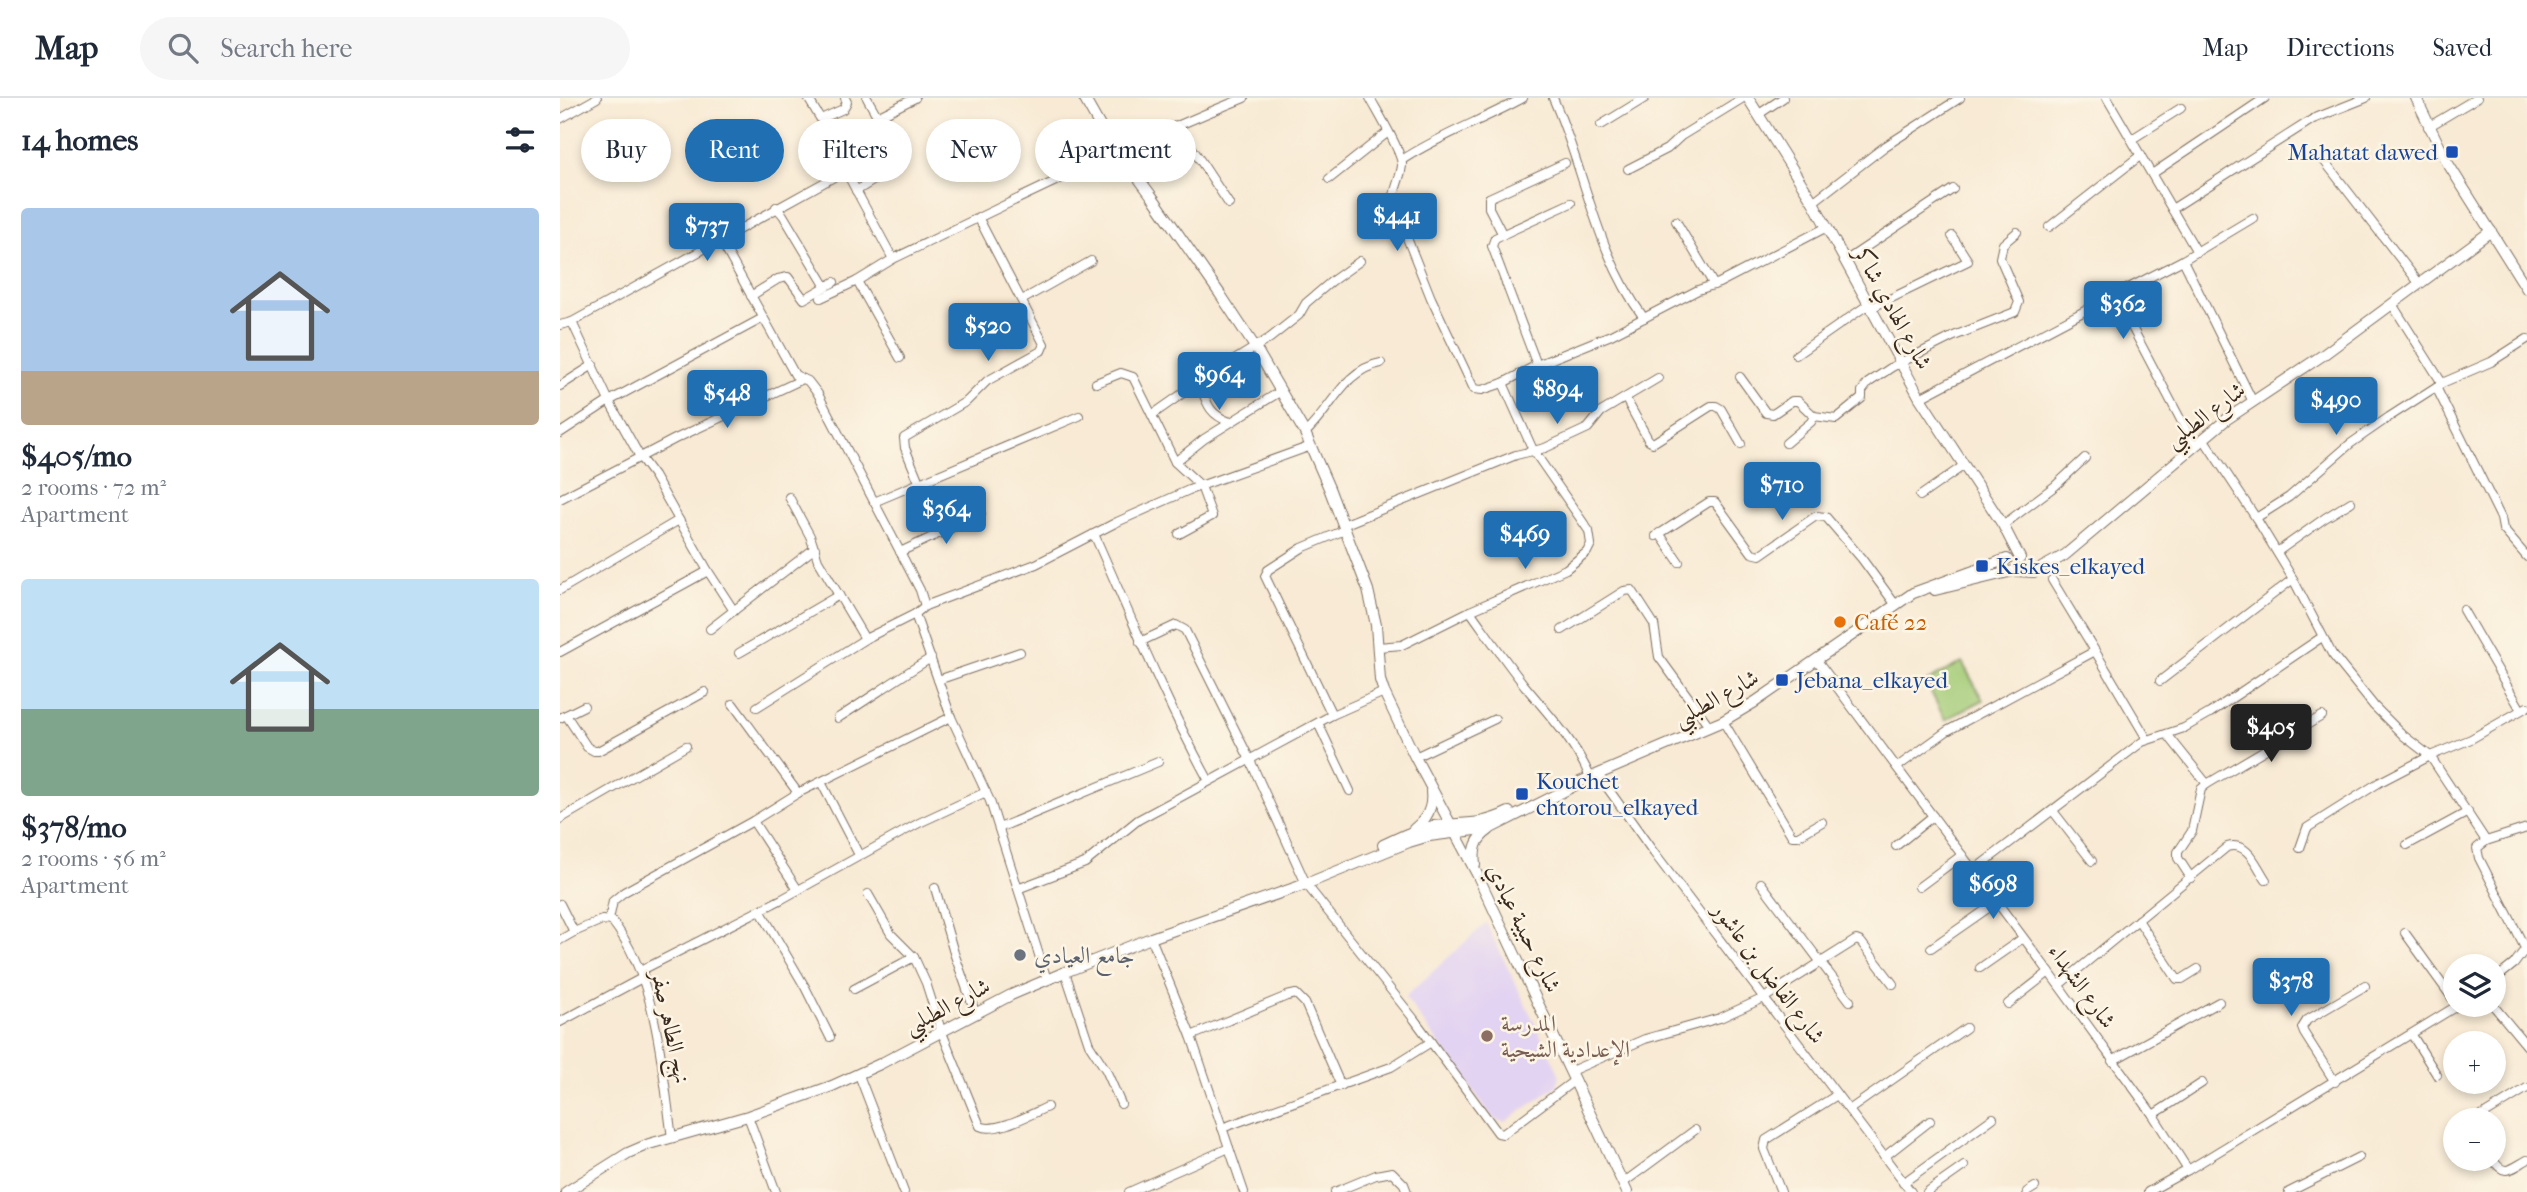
<!DOCTYPE html>
<html lang="en">
<head>
<meta charset="utf-8">
<style>
	body { margin:0; font-family:"IM FELL French Canon",Amiri,serif; background:#f6f6f7; color:#1f2937; height:100vh; display:flex; flex-direction:column; font-size:26px; white-space:nowrap }
	* { box-sizing:border-box; margin:0 }
	p { font-size:23px; color:#747a83 }
	.icon { flex:none; width:38px; height:38px; fill:none; stroke:currentColor; stroke-width:2; stroke-linecap:round; stroke-linejoin:round }
	.map { position:relative; flex:1; overflow:hidden }
	.drawer { display:flex; flex-direction:column; background:#fff; width:560px }
	.drawer>* { flex:none }
	.guide { position:absolute; left:21px; top:21px; width:665px; height:63px; display:flex; gap:14px }
	.controls { position:absolute; left:1883px; top:856px; display:grid; gap:14px }
	.controls a { display:grid; place-items:center; width:63px; height:63px; border-radius:50%; background:#fff; box-shadow:0 4px 10px #0003; font-size:35px }
	.price { position:absolute; translate:-50% -60px; padding:0 16px; border-radius:7px; background:#1f6fb2; color:#fff; font-size:23px; line-height:46px; filter:drop-shadow(0 2px 4px #0008) }
	.price::after { content:''; position:absolute; left:50%; top:42px; width:21px; height:16px; margin-left:-10px; background:inherit; clip-path:polygon(0 0,100% 0,50% 100%) }
	.price.selected { background:#222; color:#fff }
	ul { padding:0; list-style:none }
	li { display:grid; align-content:center; gap:14px; height:371px; padding:0 21px }
	li span { display:grid; place-items:center; height:217px; border-radius:7px; color:#555 }
	li>.icon { margin-inline-start:auto }
	span .icon { width:126px; height:126px; fill:#fffc; stroke-width:1 }
	li b { font-size:30px }
	h2 { display:flex; justify-content:space-between; align-items:center; height:84px; padding:0 21px; font-size:30px }
	.chip { padding:0 24px; border-radius:32px; background:#fff; box-shadow:0 4px 10px #0003; font-size:24px; line-height:63px }
	.chip.selected { background:#1f6fb2; color:#fff }
	header { display:flex; align-items:center; gap:42px; box-sizing:border-box; height:98px; padding:0 35px; background:#fff; border-bottom:2px solid #e0e1e3 }
	header strong { font-size:33px }
	nav { display:flex; gap:38px; margin-inline-start:auto; font-size:24px }
	.search { width:490px; height:63px; background:#f6f6f7; display:flex; align-items:center; gap:18px; box-sizing:border-box; padding:0 24px; border-radius:38px; color:#747a83; font-size:26px }
	main { display:flex; flex:1; min-height:0 }
	.map>svg:first-child { display:block }
</style>
</head>
<body>
<header>
<strong>Map</strong>
<div class="search"><svg class="icon" aria-label="search" viewBox="0 0 24 24"><circle cx="10" cy="10" r="6"/><path d="M15 15l6 6"/></svg>Search here</div>
<nav><a>Map</a><a>Directions</a><a>Saved</a></nav>
</header>
<main>
<section class="drawer">
<h2>14 homes<svg class="icon" aria-label="filters" viewBox="0 0 24 24"><path d="M4 7h16M4 17h16"/><circle cx="9" cy="7" r="2"/><circle cx="15" cy="17" r="2"/></svg></h2>
<ul>
<li><span style="background:linear-gradient(#a9c7e8 75%,#b9a48a 0)"><svg class="icon" aria-label="home" viewBox="0 0 24 24"><path d="M3 11l9-7 9 7M6 9v11h12V9"/></svg></span><div><b>$405/mo</b><p>2 rooms · 72 m²</p><p>Apartment</p></div></li>
<li><span style="background:linear-gradient(#bfe0f5 60%,#7fa58c 0)"><svg class="icon" aria-label="home" viewBox="0 0 24 24"><path d="M3 11l9-7 9 7M6 9v11h12V9"/></svg></span><div><b>$378/mo</b><p>2 rooms · 56 m²</p><p>Apartment</p></div></li>
</ul>
</section>
<div class="map">
<svg width="1967" height="1094" viewBox="0 0 1967 1094">
	<rect width="100%" height="100%" fill="#fcf5e5"/>
	<filter id="ink" filterUnits="userSpaceOnUse"><feTurbulence type="fractalNoise" baseFrequency=".0143" numOctaves="2"/><feDisplacementMap in="SourceGraphic" scale="14" xChannelSelector="R" yChannelSelector="G"/><feConvolveMatrix kernelMatrix="1 2 1 2 8 2 1 2 1" color-interpolation-filters="sRGB"/></filter>
	<filter id="wash" filterUnits="userSpaceOnUse"><feTurbulence type="fractalNoise" baseFrequency=".00686" numOctaves="4" result="noise"/><feDisplacementMap in="SourceGraphic" scale="28" xChannelSelector="R" yChannelSelector="G"/><feGaussianBlur stdDeviation="1.57" result="paint"/><feColorMatrix in="noise" values="0 0 0 0 0 0 0 0 0 0 0 0 0 0 0 0 0 1.4 0 .05"/><feComposite in="paint" operator="in"/></filter>
	<g filter="url(#wash)">
		<rect width="100%" height="100%" fill="#f8ead4"/>
		<path fill="#e3d3f2" d="M926,825L1000,977L997,988L945,1024L935,1022L932,1019L845,899Z"/>
		<path fill="#a1ca75" stroke="#6e7a4a" stroke-width="2" d="M1402,564L1423,602L1385,622L1366,584Z"/>
	</g>
	<g filter="url(#ink)">
		<g fill="none" stroke-linecap="round" stroke-linejoin="round">
			<g stroke="#7d6d5e" stroke-width="10">
				<g id="minor">
					<path d="M248,0L269,35L283,74L290,81L333,161C449,105 565,48 684,0"/>
					<path d="M810,0C817,13 842,54 842,67C841,80 833,92 833,105L871,200L914,291L922,292L943,285L977,267L1051,237L1138,192L1159,185L1267,129"/>
					<path d="M993,0C1026,75 1035,153 1084,220"/>
					<path d="M1547,0L1637,154"/>
					<path d="M1199,16L1223,0"/>
					<path d="M317,19L355,0"/>
					<path d="M0,21L37,0"/>
					<path d="M261,21L283,11L287,4L285,0"/>
					<path d="M617,27L669,106"/>
					<path d="M1041,27L1085,0"/>
					<path d="M1868,29L1917,0"/>
					<path d="M1572,41L1621,10"/>
					<path d="M1762,60L1859,185"/>
					<path d="M842,62C880,37 923,22 963,0"/>
					<path d="M1068,71L1107,51L1121,38L1183,0"/>
					<path d="M1592,76L1705,0"/>
					<path d="M769,81L828,34"/>
					<path d="M296,93L334,70L339,63L337,53L307,0"/>
					<path d="M1253,104L1324,49L1400,0"/>
					<path d="M216,109L223,117L266,189"/>
					<path d="M1612,111L1753,21L1806,0"/>
					<path d="M1116,123L1154,187"/>
					<path d="M1489,129L1581,57"/>
					<path d="M943,137L929,110V100L1005,65"/>
					<path d="M160,141L235,277L248,283L258,296L360,492L365,508"/>
					<path d="M1285,163L1393,91"/>
					<path d="M297,183L340,260"/>
					<path d="M1555,197L1623,162"/>
					<path d="M191,198L218,181L228,179L244,201L274,184"/>
					<path d="M261,200L297,183L333,161"/>
					<path d="M462,202L531,163"/>
					<path d="M1832,206L1882,285"/>
					<path d="M1311,210L1408,163L1392,138"/>
					<path d="M12,224L49,303L80,359L94,378L148,473L174,513"/>
					<path d="M0,227L12,224L283,74"/>
					<path d="M1236,257L1309,206"/>
					<path d="M977,267L932,148L935,140L1011,105"/>
					<path d="M1180,279L1206,315L1213,316L1232,303H1238L1254,318L1276,321L1302,300V293L1308,285L1332,269L1394,238L1455,214L1459,204L1440,160L1443,146L1457,134"/>
					<path d="M639,284C647,305 648,316 670,324"/>
					<path d="M536,285L561,275L573,279L615,364L641,388L652,418L619,436"/>
					<path d="M0,288L33,267"/>
					<path d="M1876,289L1941,420L1943,431L1967,459"/>
					<path d="M1360,300L1555,197L1634,347"/>
					<path d="M1066,301L1089,343L1093,345L1151,308H1156L1161,311L1181,346"/>
					<path d="M1693,304L1623,162L1693,120"/>
					<path d="M592,317L639,284L710,240L739,217L746,205L772,183L800,163"/>
					<path d="M0,335L49,303L203,220"/>
					<path d="M745,335C772,311 783,272 821,265"/>
					<path d="M1643,340L1696,420L1733,481L1772,556L1814,608L1844,638L1870,658L1926,743"/>
					<path d="M1226,345L1251,324L1254,318"/>
					<path d="M615,364L644,341L721,293"/>
					<path d="M359,384L345,350L344,340L407,303L427,283L481,253L484,246L418,119"/>
					<path d="M1360,398L1403,368"/>
					<path d="M229,399L250,438L258,462L305,541"/>
					<path d="M0,401L115,341L243,281"/>
					<path d="M314,404L519,318"/>
					<path d="M1696,420L1729,399L1790,346L1829,319L1882,285L1931,264L1967,241"/>
					<path d="M783,427L956,357L985,350L1028,330L1041,314L1098,280"/>
					<path d="M1443,427L1495,388L1525,360"/>
					<path d="M1099,435L1119,464"/>
					<path d="M534,436C571,519 605,603 649,683"/>
					<path d="M1096,438L1149,404H1155L1192,455L1200,457L1256,418L1266,419L1302,461L1335,506"/>
					<path d="M340,454L421,416"/>
					<path d="M1717,454L1765,420L1791,404"/>
					<path d="M1492,482L1535,553"/>
					<path d="M0,492L119,422"/>
					<path d="M1903,512L1961,612"/>
					<path d="M910,513C928,538 946,564 965,588C990,618 1016,645 1031,681"/>
					<path d="M355,516L391,619L430,703L487,882"/>
					<path d="M150,531L255,450"/>
					<path d="M1002,532L1064,493L1072,492L1094,526L1099,559L1150,629"/>
					<path d="M580,544L616,527L625,532L690,662L746,786L854,921L938,1035L943,1036L1015,982"/>
					<path d="M818,549L842,547L910,513L1006,471L1027,454L1031,446L1029,433L973,352L943,285"/>
					<path d="M0,554L148,473"/>
					<path d="M179,555L279,497"/>
					<path d="M1256,561L1489,874L1593,1017L1628,1072"/>
					<path d="M378,582L460,554"/>
					<path d="M1600,583L1733,481"/>
					<path d="M173,606L238,695L391,619"/>
					<path d="M197,609L305,541L355,516L365,508L476,466L557,424L629,392L751,348"/>
					<path d="M6,617L27,649L34,653H38L145,594"/>
					<path d="M772,617L705,478L708,472L742,450L785,432"/>
					<path d="M0,620L24,608"/>
					<path d="M278,620C310,600 339,579 371,560"/>
					<path d="M1163,623L1232,738H1238L1262,724"/>
					<path d="M758,625L790,693"/>
					<path d="M1607,636L1647,686L1641,691L1632,733L1618,754V760L1631,780"/>
					<path d="M855,659L935,621"/>
					<path d="M1337,669L1387,633L1535,553L1587,641"/>
					<path d="M1039,678L1094,755L1351,1094"/>
					<path d="M261,684L299,757"/>
					<path d="M1647,686L1762,618"/>
					<path d="M1493,713L1532,763"/>
					<path d="M0,721L126,648"/>
					<path d="M193,723L238,792"/>
					<path d="M439,730L598,664"/>
					<path d="M1967,730L1926,743L1917,750L1919,760L1967,854"/>
					<path d="M1847,747L1908,714"/>
					<path d="M1336,748L1373,718"/>
					<path d="M1740,750L1747,730L1820,684L1870,658L1911,641L1967,609"/>
					<path d="M1414,772L1582,644L1624,630L1650,615L1762,539"/>
					<path d="M1201,785L1290,903"/>
					<path d="M1359,789L1402,757"/>
					<path d="M375,790L394,855L415,914"/>
					<path d="M460,790L525,765L578,722L772,617L824,594"/>
					<path d="M308,796L331,836L354,859"/>
					<path d="M0,806L14,834L42,822L52,823C97,880 102,969 112,1040"/>
					<path d="M200,812L245,889L270,939"/>
					<path d="M49,822L53,803L64,794L193,723L238,695"/>
					<path d="M1578,822L1617,881H1622L1638,871"/>
					<path d="M1845,835L1895,904"/>
					<path d="M591,840L631,938L684,1094"/>
					<path d="M0,842L14,834"/>
					<path d="M1371,850L1437,804"/>
					<path d="M1420,870L1463,840"/>
					<path d="M82,872L222,801L359,725L426,694"/>
					<path d="M505,874L529,946L546,972L561,1006"/>
					<path d="M1934,882L1954,866L1966,850"/>
					<path d="M1499,887L1667,749C1688,743 1696,767 1706,782"/>
					<path d="M294,891L354,859L366,885L381,932L420,1028C435,1036 471,1016 487,1009"/>
					<path d="M1448,906L1489,874"/>
					<path d="M1932,906L1967,948"/>
					<path d="M0,924L84,879"/>
					<path d="M1852,937L1877,977"/>
					<path d="M631,938L727,898L736,896L745,905L781,988"/>
					<path d="M1552,963L1659,904"/>
					<path d="M1011,973L1085,941L1160,920L1204,900L1296,842L1301,844L1333,886"/>
					<path d="M299,977L344,1094"/>
					<path d="M1775,984L1744,935L1742,930L1747,922L1805,888"/>
					<path d="M1289,1012L1406,930"/>
					<path d="M1593,1017L1642,985"/>
					<path d="M188,1018L216,1094"/>
					<path d="M1915,1022L1967,990"/>
					<path d="M662,1030L831,969L871,944"/>
					<path d="M1324,1059L1370,1023"/>
					<path d="M1932,1060C1944,1080 1951,1071 1967,1062"/>
					<path d="M1063,1085L1135,1032"/>
					<path d="M1343,1085L1433,1020"/>
					<path d="M569,1094L669,1050"/>
					<path d="M775,1094L816,1077L832,1074L844,1086L847,1094"/>
					<path d="M1221,1094L1204,1051L1206,1042L1277,997"/>
					<path d="M1367,1094L1404,1068"/>
					<path d="M1467,1094L1475,1089"/>
					<path d="M1588,1094L1628,1072L1900,906"/>
					<path d="M1729,1094L1799,1059"/>
				</g>
			</g>
			<g stroke="#7d6d5e" stroke-width="12">
				<g id="tertiary">
					<path d="M524,0L541,30L591,97L660,196L695,249L745,335L769,390L808,492L816,527L820,582L824,594L855,659L918,778L1067,1094"/>
					<path d="M1188,0L1253,104L1360,300L1443,427L1460,460"/>
					<path d="M1856,0L1887,64L1967,191"/>
					<path d="M1457,473L1474,474L1505,457L1667,321L1763,257L1931,133"/>
					<path d="M1375,492L1453,473"/>
					<path d="M1008,689L1163,623L1195,604L1353,495L1447,461"/>
					<path d="M854,731C867,721 873,710 871,693"/>
					<path d="M823,747C840,739 856,731 874,728C905,724 918,729 949,714"/>
					<path d="M915,767C913,751 916,741 929,732"/>
					<path d="M6,1094L68,1055L89,1046L188,1018L272,988L320,966L451,897L505,874L591,840L746,786L849,744L869,738L931,730L1014,688"/>
				</g>
			</g>
			<use href="#minor" stroke="#fff" stroke-width="8"/>
			<use href="#tertiary" stroke="#fff" stroke-width="10"/>
		</g>
	</g>
	<g fill="#1a4fb4" stroke="#fcf5e5" stroke-width="2.5">
		<rect x="1885" y="47" width="14" height="14" rx="3.5"/>
		<rect x="1415" y="461" width="14" height="14" rx="3.5"/>
		<rect x="1215" y="575" width="14" height="14" rx="3.5"/>
		<rect x="955" y="689" width="14" height="14" rx="3.5"/>
	</g>
	<circle fill="#e8710a" stroke="#fcf5e5" stroke-width="2.5" cx="1280" cy="524" r="7"/>
	<circle fill="#6b7280" stroke="#fcf5e5" stroke-width="2.5" cx="460" cy="857" r="7"/>
	<circle fill="#8d6e63" stroke="#fcf5e5" stroke-width="2.5" cx="927" cy="938" r="7"/>
	<g text-anchor="middle" dominant-baseline="central" stroke-width="5" stroke-linejoin="round" paint-order="stroke">
		<g font-size="23" fill="#164399" stroke="#fcf5e5" text-anchor="start">
			<text x="1878" y="54" text-anchor="end">Mahatat dawed</text>
			<text x="1436" y="468">Kiskes_elkayed</text>
			<text x="1236" y="582">Jebana_elkayed</text>
			<text x="976" y="683">Kouchet<tspan x="976" dy="26">chtorou_elkayed</tspan></text>
		</g>
		<g font-size="23" fill="#3b2a1e" stroke="#fcf5e5">
			<text transform="translate(1333 210) rotate(61)">شارع الهادي شاكر</text>
			<text transform="translate(1645 317) rotate(-37)">شارع الطبلبي</text>
			<text transform="translate(1156 600) rotate(-29)">شارع الطبلبي</text>
			<text transform="translate(964 830) rotate(64)">شارع حبيبة عيادي</text>
			<text transform="translate(1209 875) rotate(53)">شارع الفاضل بن عاشور</text>
			<text transform="translate(1522 888) rotate(54)">شارع الشهداء</text>
			<text transform="translate(387 908) rotate(-28)">شارع الطبلبي</text>
			<text transform="translate(111 929) rotate(78)">نهج الطاهر صفر</text>
		</g>
		<g font-size="23" fill="#c56008" stroke="#fcf5e5" text-anchor="start">
			<text x="1294" y="524">Café 22</text>
		</g>
		<g font-size="23" fill="#5b616d" stroke="#fcf5e5" text-anchor="start">
			<text x="474" y="857">جامع العيادي</text>
		</g>
		<g font-size="23" fill="#785e54" stroke="#fcf5e5" text-anchor="start">
			<text x="941" y="925">المدرسة<tspan x="941" dy="26">الإعدادية الشيحية</tspan></text>
		</g>
	</g>
</svg>
<div class="controls">
<a><svg class="icon" aria-label="layers" viewBox="0 0 24 24"><path d="M12 4l9 5-9 5-9-5zM3 14l9 5 9-5"/></svg></a>
<a>+</a>
<a>−</a>
</div>
<b class="price" style="left:837px;top:155px">$441</b>
<b class="price" style="left:147px;top:165px">$737</b>
<b class="price" style="left:1563px;top:243px">$362</b>
<b class="price" style="left:428px;top:265px">$520</b>
<b class="price" style="left:659px;top:314px">$964</b>
<b class="price" style="left:997px;top:328px">$894</b>
<b class="price" style="left:167px;top:332px">$548</b>
<b class="price" style="left:1776px;top:339px">$490</b>
<b class="price" style="left:1222px;top:424px">$710</b>
<b class="price" style="left:386px;top:448px">$364</b>
<b class="price" style="left:965px;top:473px">$469</b>
<b class="price selected" style="left:1711px;top:666px">$405</b>
<b class="price" style="left:1433px;top:823px">$698</b>
<b class="price" style="left:1731px;top:920px">$378</b>
<div class="guide">
<a class="chip">Buy</a>
<a class="chip selected">Rent</a>
<a class="chip">Filters</a>
<a class="chip">New</a>
<a class="chip">Apartment</a>
</div>
</div>
</main>
</body>
</html>
